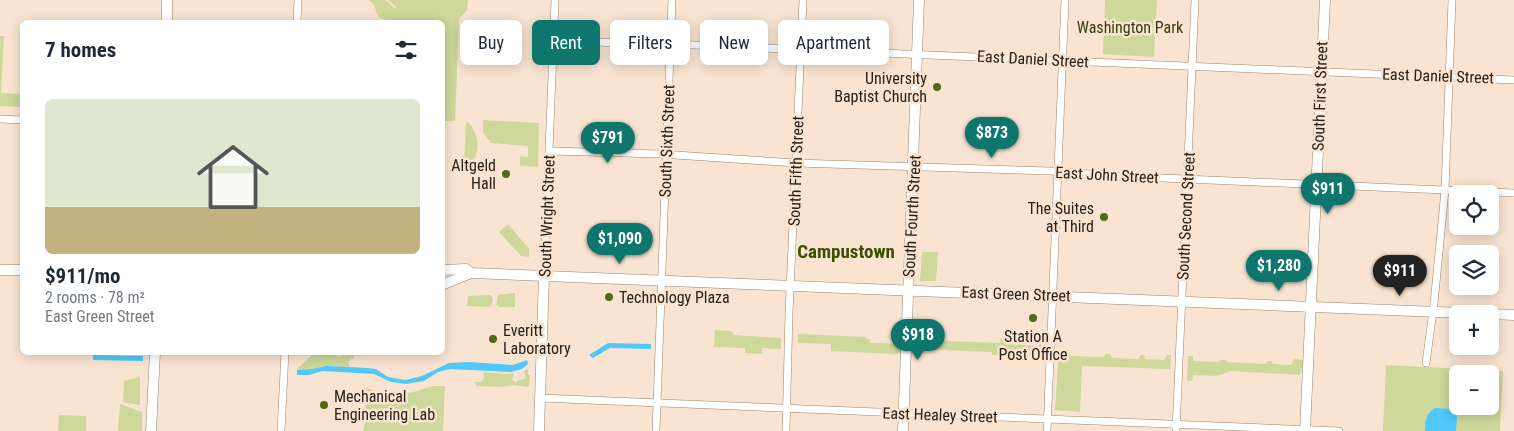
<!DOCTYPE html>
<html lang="en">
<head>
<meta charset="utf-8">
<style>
	body { margin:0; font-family:"Roboto Condensed",sans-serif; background:#f2f2f3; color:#1f2937; height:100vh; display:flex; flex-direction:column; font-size:19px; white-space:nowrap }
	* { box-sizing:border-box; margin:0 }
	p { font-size:16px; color:#747a83 }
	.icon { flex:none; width:28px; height:28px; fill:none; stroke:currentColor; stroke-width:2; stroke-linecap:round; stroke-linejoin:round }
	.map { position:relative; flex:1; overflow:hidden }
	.drawer { position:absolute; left:20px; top:20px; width:425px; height:335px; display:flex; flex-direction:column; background:#fff; border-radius:8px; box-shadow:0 2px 12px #0003 }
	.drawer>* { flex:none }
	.hud { position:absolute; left:460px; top:20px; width:475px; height:45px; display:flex; gap:10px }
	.buttons { position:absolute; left:1449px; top:185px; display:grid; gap:10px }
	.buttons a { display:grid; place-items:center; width:50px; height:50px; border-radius:8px; background:#fff; box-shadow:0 2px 12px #0003; font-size:25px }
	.price { position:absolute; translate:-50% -42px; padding:0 11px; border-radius:18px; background:#0f766e; color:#fff; font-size:16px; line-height:32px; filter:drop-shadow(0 1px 2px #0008) }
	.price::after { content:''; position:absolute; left:50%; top:30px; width:15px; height:11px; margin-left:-8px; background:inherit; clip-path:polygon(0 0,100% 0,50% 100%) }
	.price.on { background:#222; color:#fff }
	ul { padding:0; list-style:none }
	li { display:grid; align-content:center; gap:10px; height:265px; padding:0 25px }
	li span { display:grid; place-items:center; height:155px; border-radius:8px; color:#555 }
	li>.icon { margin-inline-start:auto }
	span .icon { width:90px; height:90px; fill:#fffc; stroke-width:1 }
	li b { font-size:21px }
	h2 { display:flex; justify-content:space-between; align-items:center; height:60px; padding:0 25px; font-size:21px }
	.tag { padding:0 18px; border-radius:8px; background:#fff; box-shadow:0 2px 12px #0003; font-size:18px; line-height:45px }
	.tag.on { background:#0f766e; color:#fff }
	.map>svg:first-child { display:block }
</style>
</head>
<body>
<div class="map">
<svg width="1514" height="431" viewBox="0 0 1514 431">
	<rect width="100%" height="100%" fill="#f9e4d1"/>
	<g fill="#cdd89a" fill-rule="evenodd">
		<path d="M368,0H385L396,9V7L388,0H468L467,10L459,19L455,121H443L442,22H395V21C391,20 381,20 379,17C373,10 379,6 368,0Z"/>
		<path d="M1105,0H1157L1154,57L1103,54Z"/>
		<path d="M0,36H4L1,93L22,94V107L0,106Z"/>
		<path d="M483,120L539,123L538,167L520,166V156L528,157V146L491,143L483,132Z"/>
		<path d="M467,122C478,131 481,149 473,161L464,163L466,124Z"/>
		<path d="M508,224L529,249V257L521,256L499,232Z"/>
		<path d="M922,252H938L936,281H920Z"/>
		<path d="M515,293V307H498V305H496L498,295Z"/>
		<path d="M490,295L493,298L492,305L489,307L467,306L468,296Z"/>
		<path d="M715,330L732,331L734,335L781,338V349L762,348V354L745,353V348L714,347Z"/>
		<path d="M798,334L866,337V339H870V343L901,344V352L897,354L831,351V344L798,343Z"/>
		<path d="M1001,338H1007V344L1039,346L1040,341H1042L1041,354H1030L1023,356L992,355V352L917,349V340L1000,343Z"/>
		<path d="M1059,350H1069L1071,356L1103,357L1106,354H1110L1112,358L1138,359L1141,355H1144L1145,359L1164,360L1167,355H1171L1170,369L1082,366L1080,412L1055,410Z"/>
		<path d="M344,353H354V359H351L348,363L350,367L326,366L312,369L297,370V369L313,354L341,356Z"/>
		<path d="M1188,356H1193V361L1218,362L1221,360H1225L1227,362L1265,364L1267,361H1271L1273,364L1291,365L1294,359L1302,360L1303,362L1300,375L1231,371L1217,376L1193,375L1192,381H1187Z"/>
		<path d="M1386,365L1503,371L1500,431H1383ZM1458,374H1490V406H1458Z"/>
		<path d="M528,369V375H530L529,386L528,387L514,385L501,387L476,386L475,382H481L484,378L483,372L507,374L514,373L512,380L516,383L517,381L526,378L524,371Z"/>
		<path d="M140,377V405L123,402L124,381Z"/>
		<path d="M432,386H445L443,431H363L365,422L366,388C392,396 407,396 432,386Z"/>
		<path d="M120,404L142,412V431H118Z"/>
		<path d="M59,415L86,416V431H58Z"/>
	</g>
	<g fill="#51c8fa">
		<path d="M608,343L651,344V349L610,348L593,358L589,355Z"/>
		<path d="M93,355L143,356V361L93,360Z"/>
		<path d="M527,360L528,364L522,369L511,372L450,369L438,372L424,381L406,384L391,382L374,374L322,371L309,375H297V370L312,369L326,366L368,368L376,369L388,377L405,380L422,376L449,363L469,362L513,365Z"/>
		<path d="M1435,408L1448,409L1454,411L1457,416L1456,431H1425C1426,420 1425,415 1435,408Z"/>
	</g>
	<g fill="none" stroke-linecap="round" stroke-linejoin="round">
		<g stroke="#988573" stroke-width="8">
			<g id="street">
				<path d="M297,22L298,0"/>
				<path d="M554,36L575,41L662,45L671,44L1514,80"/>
				<path d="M0,119L22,120"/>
				<path d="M550,151L660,154L796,163L1050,171L1116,176L1514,193"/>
				<path d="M544,275L555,0"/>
				<path d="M1426,363L1434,304L1445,190L1452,0"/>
				<path d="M540,398L1339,431"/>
				<path d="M281,431L285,352"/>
				<path d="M656,431L672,0"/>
				<path d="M786,431L789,313L803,0"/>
				<path d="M1047,431L1065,0"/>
				<path d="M1176,431L1195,0"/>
			</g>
		</g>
		<g stroke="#988573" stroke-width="11">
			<g id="secondary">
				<path d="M167,22V0"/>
				<path d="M0,270H22"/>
				<path d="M442,270L466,269L471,273L1488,314"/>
				<path d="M442,285L471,273"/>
				<path d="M1490,314L1514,315"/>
				<path d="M151,431L155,352"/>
				<path d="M539,431L544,275"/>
				<path d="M903,431L919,0"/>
				<path d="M1305,431L1325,0"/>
			</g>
		</g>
		<use href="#street" stroke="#fff" stroke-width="7"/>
		<use href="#secondary" stroke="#fff" stroke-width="10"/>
	</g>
	<g fill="#516a1a" stroke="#f9e4d1" stroke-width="2">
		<circle cx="937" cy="87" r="5"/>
		<circle cx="506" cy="174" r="5"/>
		<circle cx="1104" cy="217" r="5"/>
		<circle cx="609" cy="297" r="5"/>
		<circle cx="1033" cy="318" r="5"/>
		<circle cx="493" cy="339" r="5"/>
		<circle cx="324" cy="405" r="5"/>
	</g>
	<g text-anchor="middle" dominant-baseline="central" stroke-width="5" stroke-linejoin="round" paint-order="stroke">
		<g font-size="16" fill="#353b11" stroke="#f9e4d1">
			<text x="1130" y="27">Washington Park</text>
		</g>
		<g font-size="16" fill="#282119" stroke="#f9e4d1">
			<text transform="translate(1033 59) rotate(3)">East Daniel Street</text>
			<text transform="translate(1438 76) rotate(2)">East Daniel Street</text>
			<text transform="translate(1320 96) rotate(-88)">South First Street</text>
			<text transform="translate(667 141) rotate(-88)">South Sixth Street</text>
			<text transform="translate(796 171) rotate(-88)">South Fifth Street</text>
			<text transform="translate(1107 175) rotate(3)">East John Street</text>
			<text transform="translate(547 216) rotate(-88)">South Wright Street</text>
			<text transform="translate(912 216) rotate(-87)">South Fourth Street</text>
			<text transform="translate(1186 216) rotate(-87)">South Second Street</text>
			<text transform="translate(1016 294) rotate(2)">East Green Street</text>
			<text transform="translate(940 415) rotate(2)">East Healey Street</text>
		</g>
		<g font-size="16" fill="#282119" stroke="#f9e4d1" text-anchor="end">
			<text x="927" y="78">University<tspan x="927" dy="18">Baptist Church</tspan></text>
			<text x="496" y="165">Altgeld<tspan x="496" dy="18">Hall</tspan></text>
			<text x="1094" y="208">The Suites<tspan x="1094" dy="18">at Third</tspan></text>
			<text x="619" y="297" text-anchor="start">Technology Plaza</text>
			<text x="503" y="330" text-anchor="start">Everitt<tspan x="503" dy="18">Laboratory</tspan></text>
			<text x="1033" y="336" text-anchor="middle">Station A<tspan x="1033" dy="18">Post Office</tspan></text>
			<text x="334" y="396" text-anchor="start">Mechanical<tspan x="334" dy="18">Engineering Lab</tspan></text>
		</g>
		<g font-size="19" font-weight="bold" fill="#3b5001" stroke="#f9e4d1">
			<text x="846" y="251">Campustown</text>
		</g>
	</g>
</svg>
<div class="buttons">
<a><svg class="icon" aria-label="locate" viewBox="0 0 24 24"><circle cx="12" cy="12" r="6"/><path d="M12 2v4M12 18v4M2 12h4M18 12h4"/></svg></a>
<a><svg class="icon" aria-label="layers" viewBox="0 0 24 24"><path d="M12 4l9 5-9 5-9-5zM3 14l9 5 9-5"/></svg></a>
<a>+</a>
<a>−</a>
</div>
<b class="price" style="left:992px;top:159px">$873</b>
<b class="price" style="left:608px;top:164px">$791</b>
<b class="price" style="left:1328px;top:215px">$911</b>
<b class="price" style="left:620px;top:265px">$1,090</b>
<b class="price" style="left:1279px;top:292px">$1,280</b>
<b class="price on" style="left:1400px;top:297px">$911</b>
<b class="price" style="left:918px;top:361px">$918</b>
<div class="hud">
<a class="tag">Buy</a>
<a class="tag on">Rent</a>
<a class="tag">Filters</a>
<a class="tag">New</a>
<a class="tag">Apartment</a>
</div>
<section class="drawer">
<h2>7 homes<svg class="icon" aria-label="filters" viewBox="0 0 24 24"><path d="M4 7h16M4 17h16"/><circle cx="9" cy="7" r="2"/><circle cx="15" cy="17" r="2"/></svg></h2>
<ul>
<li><span style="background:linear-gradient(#dfe7d0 70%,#c2b280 0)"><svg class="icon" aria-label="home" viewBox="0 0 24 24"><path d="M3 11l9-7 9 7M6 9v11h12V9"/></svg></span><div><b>$911/mo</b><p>2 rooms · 78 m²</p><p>East Green Street</p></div></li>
</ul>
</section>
</div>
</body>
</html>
